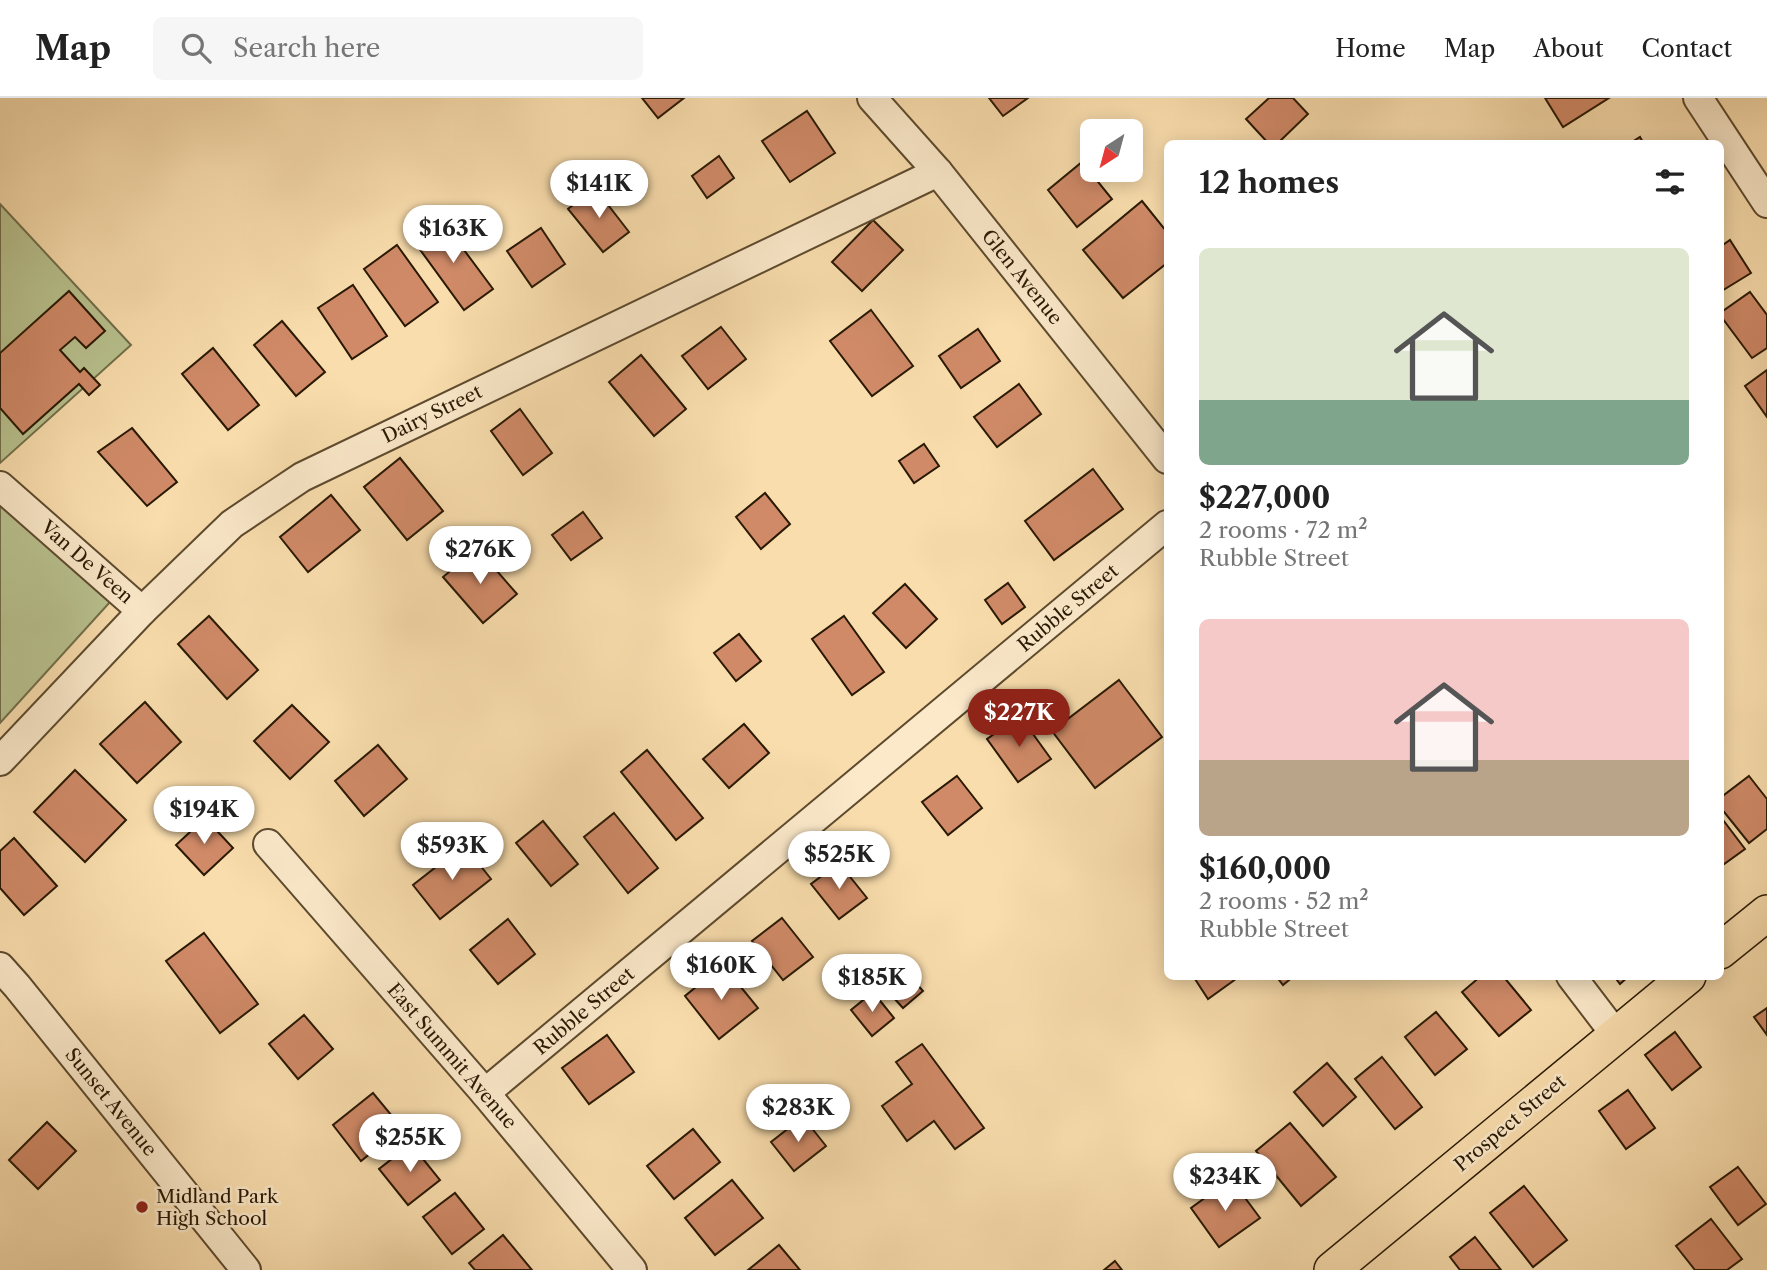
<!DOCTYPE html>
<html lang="en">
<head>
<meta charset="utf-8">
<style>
	body { margin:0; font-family:"Libre Caslon Text",serif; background:#f6f6f6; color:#222; height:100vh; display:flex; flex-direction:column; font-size:26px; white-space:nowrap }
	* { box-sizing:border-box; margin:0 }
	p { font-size:23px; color:#767676 }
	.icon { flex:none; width:38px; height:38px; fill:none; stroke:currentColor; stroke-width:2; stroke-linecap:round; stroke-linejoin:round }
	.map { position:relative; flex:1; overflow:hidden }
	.panel { position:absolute; left:1164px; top:42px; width:560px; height:840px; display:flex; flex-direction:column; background:#fff; border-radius:10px; box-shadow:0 4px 18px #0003 }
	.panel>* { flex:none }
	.needle { width:46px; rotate:216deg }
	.tools { position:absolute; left:1080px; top:21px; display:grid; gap:14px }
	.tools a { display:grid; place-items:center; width:63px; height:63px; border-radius:10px; background:#fff; box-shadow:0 4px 18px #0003; font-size:35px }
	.price { position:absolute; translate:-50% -60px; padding:0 16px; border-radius:24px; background:#fff; color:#222; font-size:23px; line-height:46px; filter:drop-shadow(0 2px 4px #0008) }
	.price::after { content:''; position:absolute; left:50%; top:42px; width:21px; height:16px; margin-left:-10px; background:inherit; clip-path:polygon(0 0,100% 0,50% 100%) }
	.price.on { background:#8f2418; color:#fff }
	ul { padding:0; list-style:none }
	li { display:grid; align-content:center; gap:14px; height:371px; padding:0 35px }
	li span { display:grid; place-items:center; height:217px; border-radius:10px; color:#555 }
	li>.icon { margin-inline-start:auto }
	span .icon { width:126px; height:126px; fill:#fffc; stroke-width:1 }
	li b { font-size:30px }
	h2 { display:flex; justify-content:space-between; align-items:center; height:84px; padding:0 35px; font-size:30px }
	header { display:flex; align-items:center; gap:42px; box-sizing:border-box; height:98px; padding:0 35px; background:#fff; border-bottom:2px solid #e0e0e0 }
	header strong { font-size:33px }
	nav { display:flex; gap:38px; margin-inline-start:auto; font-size:24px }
	.search { width:490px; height:63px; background:#f6f6f6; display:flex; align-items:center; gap:18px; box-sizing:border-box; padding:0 24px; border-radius:10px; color:#767676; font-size:26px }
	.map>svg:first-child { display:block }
</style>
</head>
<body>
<header>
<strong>Map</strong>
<div class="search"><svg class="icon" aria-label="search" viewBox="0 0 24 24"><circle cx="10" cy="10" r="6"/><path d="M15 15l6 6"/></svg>Search here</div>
<nav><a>Home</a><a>Map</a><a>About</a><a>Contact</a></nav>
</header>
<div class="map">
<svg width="1767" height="1172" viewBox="0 0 1767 1172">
	<rect width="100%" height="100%" fill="#f9ddad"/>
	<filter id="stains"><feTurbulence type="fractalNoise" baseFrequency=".00286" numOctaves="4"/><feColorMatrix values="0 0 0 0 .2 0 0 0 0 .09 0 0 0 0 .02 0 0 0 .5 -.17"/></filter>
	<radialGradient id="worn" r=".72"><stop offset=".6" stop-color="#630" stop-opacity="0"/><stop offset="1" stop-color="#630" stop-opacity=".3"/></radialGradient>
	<g fill="#b8c28f" stroke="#706e4a" stroke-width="2">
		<path d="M0,106L131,247L0,365Z"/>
		<path d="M0,384L120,493L0,625Z"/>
	</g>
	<g fill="#d08a68" stroke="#291904" stroke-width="2">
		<path d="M642,0H684L658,20Z"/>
		<path d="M989,0H1028L1003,18Z"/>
		<path d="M1269,0H1293L1308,16L1277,46H1269L1246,21Z"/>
		<path d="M1545,0H1609L1563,29Z"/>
		<path d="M807,13L835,55L790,84L762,43Z"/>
		<path d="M1640,39L1644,46H1629Z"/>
		<path d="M719,58L734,80L707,100L692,78Z"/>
		<path d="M1082,64L1112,101L1077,129L1048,92Z"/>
		<path d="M595,90L629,134L603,154L568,111Z"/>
		<path d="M1142,103L1167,134V165L1123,200L1083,152Z"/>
		<path d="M441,121L493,191L464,212L413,142Z"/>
		<path d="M873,122L903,152L862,193L832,164Z"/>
		<path d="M541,130L565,166L532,189L507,153Z"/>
		<path d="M1730,142L1751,175L1720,194V149Z"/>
		<path d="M397,147L438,204L405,228L364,171Z"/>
		<path d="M353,187L387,238L352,261L318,210Z"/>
		<path d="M69,193L105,233L86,250L75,239L60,252L80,274L84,270L100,287L89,297L79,286L23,336L0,310V255Z"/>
		<path d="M1750,194L1767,217V250L1752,260L1720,217V215Z"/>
		<path d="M871,212L913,268L872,298L830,243Z"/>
		<path d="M282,223L325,274L296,298L254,247Z"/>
		<path d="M721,229L746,261L708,291L682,258Z"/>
		<path d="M978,231L1000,263L961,290L939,258Z"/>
		<path d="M213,250L259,307L228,332L182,276Z"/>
		<path d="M641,257L686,311L654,338L609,284Z"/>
		<path d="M1767,272V319L1745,288Z"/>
		<path d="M1019,286L1041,316L997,349L974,319Z"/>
		<path d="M520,311L552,355L523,377L491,333Z"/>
		<path d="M132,330L177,384L147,408L98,354Z"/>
		<path d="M924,346L939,368L914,385L899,363Z"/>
		<path d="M400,360L443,413L407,442L364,389Z"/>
		<path d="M1093,371L1123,411L1054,462L1025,423Z"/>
		<path d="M765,395L790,426L761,451L736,419Z"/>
		<path d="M331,397L360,432L308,474L280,439Z"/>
		<path d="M583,414L602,440L571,462L552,437Z"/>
		<path d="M477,450L517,496L483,525L443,479Z"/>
		<path d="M1008,485L1025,509L1002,526L985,502Z"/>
		<path d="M905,486L937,521L906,550L873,515Z"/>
		<path d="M209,518L258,572L227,601L178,546Z"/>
		<path d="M844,518L884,574L852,597L812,541Z"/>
		<path d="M739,536L761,563L736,583L714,555Z"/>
		<path d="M1119,582L1162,639L1095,690L1052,633Z"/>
		<path d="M145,604L181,644L137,685L100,646Z"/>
		<path d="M292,607L329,644L290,681L254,643Z"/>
		<path d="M1020,618L1051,661L1018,684L987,641Z"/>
		<path d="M744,626L769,655L729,690L703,661Z"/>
		<path d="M378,647L407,681L364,718L335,683Z"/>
		<path d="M647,652L703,720L676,742L621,674Z"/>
		<path d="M75,672L126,722L85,764L34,714Z"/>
		<path d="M957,678L982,710L948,737L922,704Z"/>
		<path d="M1749,678L1767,701V731L1749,745L1720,709V700Z"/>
		<path d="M614,715L658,770L628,795L584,739Z"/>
		<path d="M1720,718L1745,751L1720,769Z"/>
		<path d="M205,720L233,750L204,777L176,747Z"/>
		<path d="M543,723L578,766L551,788L516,745Z"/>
		<path d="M14,740L57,788L24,817L0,790V753Z"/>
		<path d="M464,747L491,781L440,821L413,787Z"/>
		<path d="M839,765L867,800L839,821L811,786Z"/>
		<path d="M782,820L813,859L783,882L752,843Z"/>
		<path d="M508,821L535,856L498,886L470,852Z"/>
		<path d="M204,835L258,906L220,935L166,863Z"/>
		<path d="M723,867L758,910L719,941L685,898Z"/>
		<path d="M903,871L923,893L903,910L883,888Z"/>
		<path d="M1193,878H1240L1208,901Z"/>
		<path d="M1276,878H1294L1283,887Z"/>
		<path d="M1481,878H1503L1531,912L1499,938L1462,894Z"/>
		<path d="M1614,878H1629L1620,886Z"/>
		<path d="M873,894L894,920L872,938L851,912Z"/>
		<path d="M1767,910V937L1754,919Z"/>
		<path d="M1436,914L1467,951L1435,977L1405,939Z"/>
		<path d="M304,917L333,951L298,981L269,946Z"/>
		<path d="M1675,934L1701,969L1672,992L1645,957Z"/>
		<path d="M607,937L634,974L589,1006L562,970Z"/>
		<path d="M922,946L984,1030L955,1051L934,1023L907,1043L882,1008L912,986L896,964Z"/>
		<path d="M1382,959L1422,1009L1395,1031L1355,981Z"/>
		<path d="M1327,965L1356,999L1323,1028L1294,994Z"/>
		<path d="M1628,992L1655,1030L1626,1051L1599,1013Z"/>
		<path d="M373,995L402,1030L361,1063L333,1027Z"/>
		<path d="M803,1019L826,1048L794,1073L771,1044Z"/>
		<path d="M47,1024L76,1053L38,1091L9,1062Z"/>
		<path d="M1290,1025L1336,1079L1301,1108L1256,1053Z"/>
		<path d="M693,1031L720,1064L674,1101L647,1068Z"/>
		<path d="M411,1046L440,1082L408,1107L379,1071Z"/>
		<path d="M1738,1069L1766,1106L1738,1127L1710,1089Z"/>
		<path d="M1231,1081L1260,1120L1219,1149L1191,1110Z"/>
		<path d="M732,1082L763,1120L715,1157L685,1120Z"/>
		<path d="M1524,1088L1567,1142L1533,1169L1490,1115Z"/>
		<path d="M455,1095L484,1131L452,1156L423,1119Z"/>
		<path d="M1711,1121L1742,1161L1727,1172H1695L1676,1148Z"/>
		<path d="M503,1137L532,1172H475L469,1165Z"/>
		<path d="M1475,1139L1501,1172H1460L1450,1159Z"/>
		<path d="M779,1147L800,1172H748Z"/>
		<path d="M1115,1163L1122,1172H1104Z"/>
	</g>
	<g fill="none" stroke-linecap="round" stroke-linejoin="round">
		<g stroke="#5d4a2e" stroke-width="32">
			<g id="minor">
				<path d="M872,0L938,74L1167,361"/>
				<path d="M1698,0L1767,105"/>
				<path d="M0,388L142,513"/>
				<path d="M0,663L142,513L232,426L302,379L938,74"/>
				<path d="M268,746L485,995L632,1172"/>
				<path d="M0,869L17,888L246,1172"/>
				<path d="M1571,878L1616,937"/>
				<path d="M485,995L1167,427"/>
			</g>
		</g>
		<g stroke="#291904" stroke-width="38">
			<g id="major">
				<path d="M1720,853L1767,815"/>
				<path d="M1332,1172L1688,878"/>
			</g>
		</g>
		<use href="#minor" stroke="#fbe9ca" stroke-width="28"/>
		<use href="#major" stroke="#f9ddad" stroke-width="35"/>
	</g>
	<circle fill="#8f2418" stroke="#fbe9ca" stroke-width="2.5" cx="142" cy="1109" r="7"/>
	<g text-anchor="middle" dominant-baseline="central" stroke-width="5" stroke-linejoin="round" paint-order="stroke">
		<g font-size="19" fill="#291904" stroke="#fbe9ca">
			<text transform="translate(1022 179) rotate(51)">Glen Avenue</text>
			<text transform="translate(432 316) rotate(-26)">Dairy Street</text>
			<text transform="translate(87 464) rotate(41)">Van De Veen</text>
			<text transform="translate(1068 510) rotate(-40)">Rubble Street</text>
			<text transform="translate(584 913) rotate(-40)">Rubble Street</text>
			<text transform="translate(452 958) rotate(49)">East Summit Avenue</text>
			<text transform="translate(111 1004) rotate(51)">Sunset Avenue</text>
			<text transform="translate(1510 1025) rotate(-40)">Prospect Street</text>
		</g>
		<g font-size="19" fill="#291904" stroke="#fbe9ca" text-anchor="start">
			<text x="156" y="1098">Midland Park<tspan x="156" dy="22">High School</tspan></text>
		</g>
	</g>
	<rect width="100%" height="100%" filter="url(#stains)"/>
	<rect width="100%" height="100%" fill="url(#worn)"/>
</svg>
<div class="tools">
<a><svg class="needle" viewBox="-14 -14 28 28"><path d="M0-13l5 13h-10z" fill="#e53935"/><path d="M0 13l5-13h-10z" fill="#767676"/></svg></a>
</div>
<b class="price" style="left:599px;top:122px">$141K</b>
<b class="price" style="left:453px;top:167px">$163K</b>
<b class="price" style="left:480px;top:488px">$276K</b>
<b class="price on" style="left:1019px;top:651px">$227K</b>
<b class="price" style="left:204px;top:748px">$194K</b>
<b class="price" style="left:452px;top:784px">$593K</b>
<b class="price" style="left:839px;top:793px">$525K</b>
<b class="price" style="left:721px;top:904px">$160K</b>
<b class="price" style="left:872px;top:916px">$185K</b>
<b class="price" style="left:798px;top:1046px">$283K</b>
<b class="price" style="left:410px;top:1076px">$255K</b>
<b class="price" style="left:1225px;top:1115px">$234K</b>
<section class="panel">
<h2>12 homes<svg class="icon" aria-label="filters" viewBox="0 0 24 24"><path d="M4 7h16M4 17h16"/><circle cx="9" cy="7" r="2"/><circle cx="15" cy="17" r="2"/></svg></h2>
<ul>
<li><span style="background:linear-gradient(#dfe7d0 70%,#7fa58c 0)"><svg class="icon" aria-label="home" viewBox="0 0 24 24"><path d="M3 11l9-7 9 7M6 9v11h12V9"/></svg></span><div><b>$227,000</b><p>2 rooms · 72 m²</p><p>Rubble Street</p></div></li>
<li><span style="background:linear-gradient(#f6c9c9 65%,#b9a48a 0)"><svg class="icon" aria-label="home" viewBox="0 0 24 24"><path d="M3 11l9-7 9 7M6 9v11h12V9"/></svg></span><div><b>$160,000</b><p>2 rooms · 52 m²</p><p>Rubble Street</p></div></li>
</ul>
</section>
</div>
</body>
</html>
